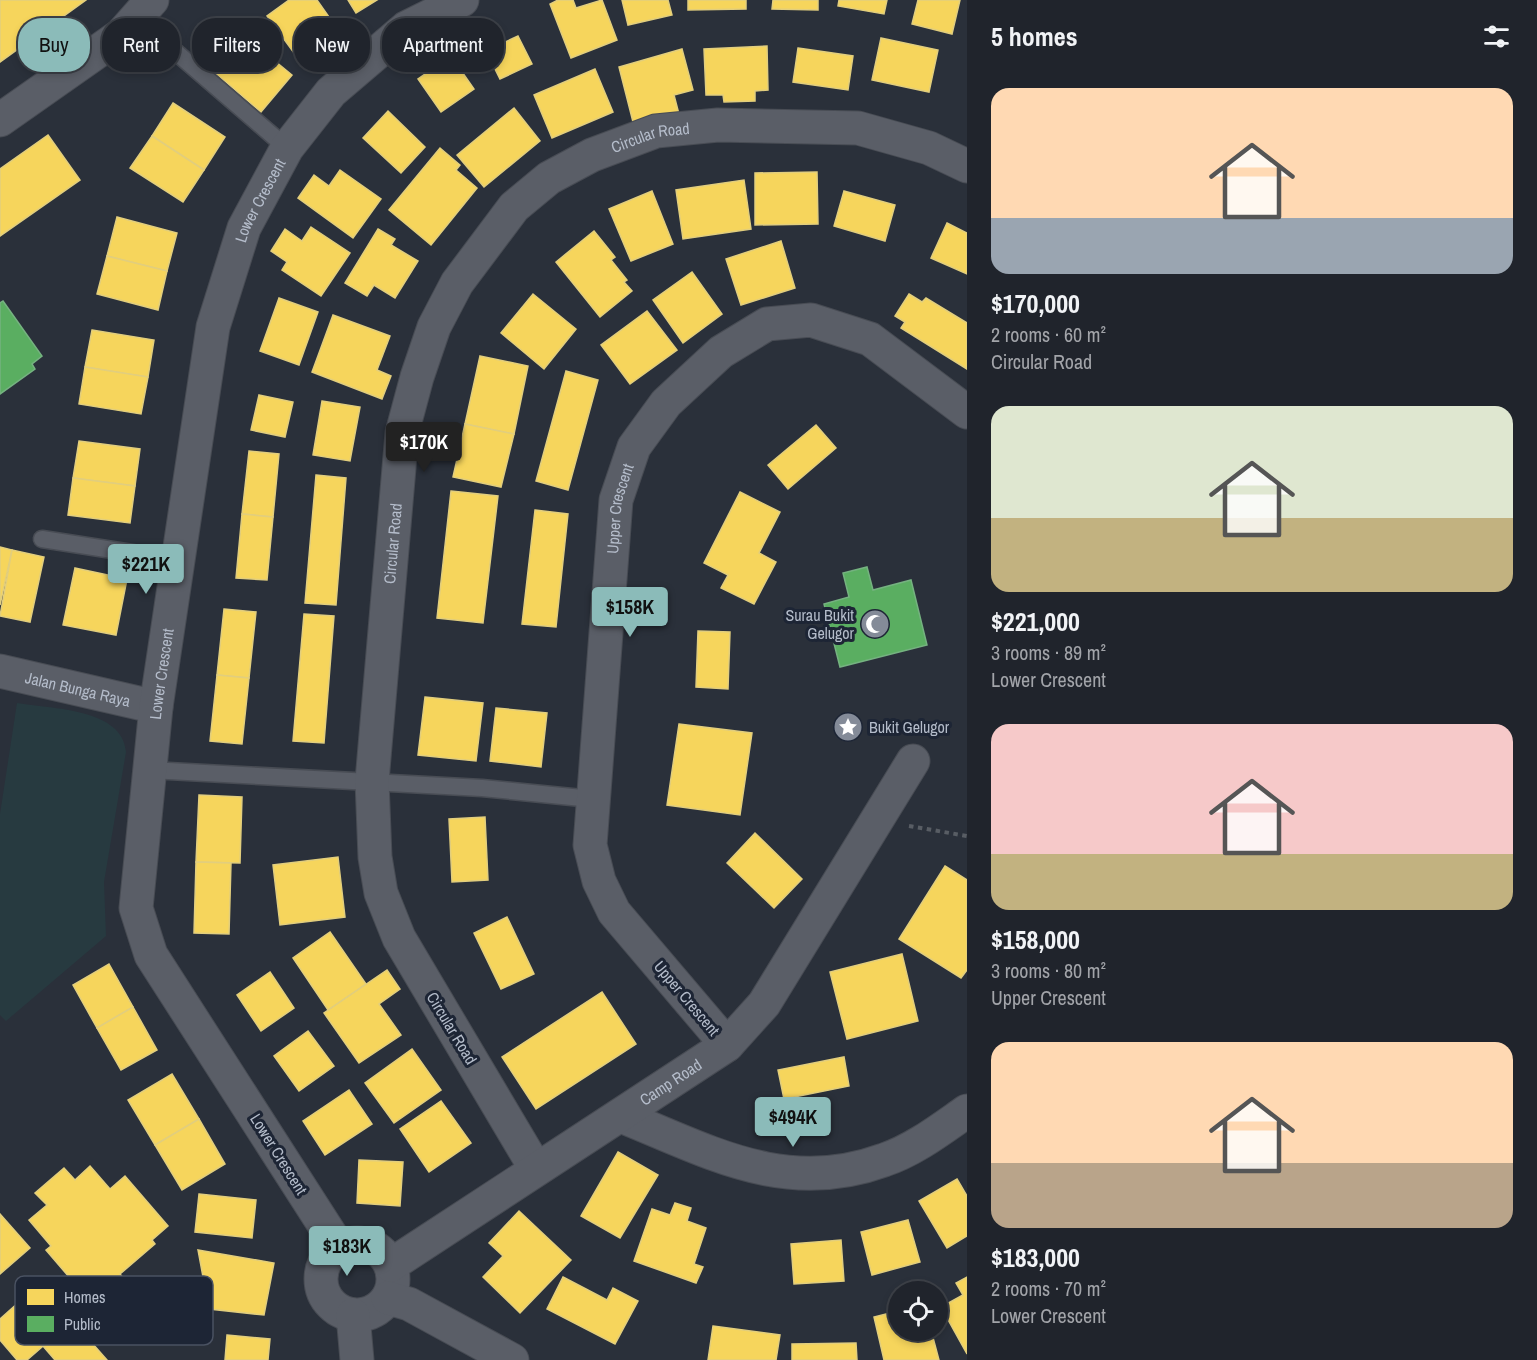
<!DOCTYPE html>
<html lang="en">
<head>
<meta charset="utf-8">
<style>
	body { margin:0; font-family:"Archivo Narrow",sans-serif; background:#282c34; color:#f1f3f6; height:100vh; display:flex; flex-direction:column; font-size:22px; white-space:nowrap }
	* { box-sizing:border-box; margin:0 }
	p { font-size:20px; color:#a2a4a9 }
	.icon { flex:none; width:33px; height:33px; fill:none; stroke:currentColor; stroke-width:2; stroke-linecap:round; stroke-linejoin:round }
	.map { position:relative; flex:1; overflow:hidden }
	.panel { display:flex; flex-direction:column; background:#20242c; width:570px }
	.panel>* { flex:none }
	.guide { position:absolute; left:18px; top:18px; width:570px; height:54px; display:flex; gap:12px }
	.buttons { position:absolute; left:888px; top:1281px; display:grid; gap:12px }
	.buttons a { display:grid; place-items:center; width:60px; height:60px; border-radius:50%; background:#20242c; box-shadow:0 3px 9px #0003,0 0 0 2px #3d4148; font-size:30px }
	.price { position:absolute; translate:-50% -51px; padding:0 14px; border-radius:6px; background:#8bbbb9; color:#111; font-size:20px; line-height:39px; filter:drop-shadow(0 2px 3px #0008) }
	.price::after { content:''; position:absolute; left:50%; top:36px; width:18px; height:14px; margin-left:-9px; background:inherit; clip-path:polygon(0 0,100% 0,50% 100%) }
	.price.selected { background:#222; color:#fff }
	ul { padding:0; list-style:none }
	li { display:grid; align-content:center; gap:12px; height:318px; padding:0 24px }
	li span { display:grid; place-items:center; height:186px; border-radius:18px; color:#555 }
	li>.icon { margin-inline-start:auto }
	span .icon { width:108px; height:108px; fill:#fffc; stroke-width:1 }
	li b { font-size:26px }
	h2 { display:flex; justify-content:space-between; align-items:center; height:72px; padding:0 24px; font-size:26px }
	.tag { padding:0 21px; border-radius:24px; background:#20242c; box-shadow:0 3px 9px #0003,0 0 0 2px #3d4148; font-size:21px; line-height:54px }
	.tag.selected { background:#8bbbb9; color:#111 }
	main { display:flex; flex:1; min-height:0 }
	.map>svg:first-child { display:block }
</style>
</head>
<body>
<main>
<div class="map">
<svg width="967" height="1360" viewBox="0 0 967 1360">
	<rect width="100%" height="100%" fill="#2a303a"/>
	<path fill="#273a40" d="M17,703C51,709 123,708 126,752L104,882L106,936L6,1021L0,1015V814Z"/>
	<g fill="#f6d55c" stroke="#e2ce7d" stroke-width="1.5">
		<path d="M0,0H86L0,62Z"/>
		<path d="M289,0H317L341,34L308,57L305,52L297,57L267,16Z"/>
		<path d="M348,0H377L356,13Z"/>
		<path d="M558,0H573L576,8L602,0L617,40L571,58L550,4Z"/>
		<path d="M622,0H668L672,15L628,25Z"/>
		<path d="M688,0H746V9L688,10Z"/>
		<path d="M773,0H818V10L772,9Z"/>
		<path d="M839,0H887L884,14L838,6Z"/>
		<path d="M918,0H960L952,34L912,24Z"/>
		<path d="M250,28L281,53L275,61L292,75L261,112L213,71Z"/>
		<path d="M518,36L532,64L500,79L486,51Z"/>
		<path d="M881,38L938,50L929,92L872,80Z"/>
		<path d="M767,46L768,90L755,91V101L724,102L723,95H706L704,49Z"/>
		<path d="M798,48L853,56L848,90L793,82Z"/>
		<path d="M682,49L693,90L674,95L680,118L633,122L619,67Z"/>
		<path d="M451,56L474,89L441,112L418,79Z"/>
		<path d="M595,69L613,112L552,138L534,95Z"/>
		<path d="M173,103L225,137L204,170L152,136Z"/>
		<path d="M514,108L540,141L484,187L457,155Z"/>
		<path d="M388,111L425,147L401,173L363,138Z"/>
		<path d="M48,135L80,180L0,236V169Z"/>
		<path d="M152,136L204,170L183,202L130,168Z"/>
		<path d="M440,148L460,165L456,170L477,188L431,245L389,210Z"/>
		<path d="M340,170L381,199L353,238L298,198L314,175L329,186Z"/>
		<path d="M817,172L818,224L755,225V173Z"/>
		<path d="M744,180L751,229L683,239L676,190Z"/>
		<path d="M652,191L673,244L631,261L609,209Z"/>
		<path d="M844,191L895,205L885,241L834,226Z"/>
		<path d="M117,217L177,233L167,271L107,256Z"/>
		<path d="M947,223L967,233V274L931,258Z"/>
		<path d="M311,227L350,253L321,296L282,270L287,262L271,251L285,229L302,241Z"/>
		<path d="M378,229L395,239L391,245L418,261L395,298L374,285L367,296L345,283Z"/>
		<path d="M594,231L615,257L611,260L627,280L624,282L632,291L600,317L556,262Z"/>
		<path d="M781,241L795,288L741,305L726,259Z"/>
		<path d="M107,256L167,271L158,310L97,294Z"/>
		<path d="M692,272L722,314L683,343L653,300Z"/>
		<path d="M533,294L576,329L544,369L501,333Z"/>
		<path d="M909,294L922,302L926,298L967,323V369L901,328L905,322L895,316Z"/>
		<path d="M279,298L318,312L299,365L260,351Z"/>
		<path d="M647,311L677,350L630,384L601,345Z"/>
		<path d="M333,315L390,336L377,370L391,376L382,399L312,372Z"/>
		<path d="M92,330L154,340L148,377L85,367Z"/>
		<path d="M480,356L528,366L514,434L465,424Z"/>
		<path d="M85,367L148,377L141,414L79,404Z"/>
		<path d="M566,371L598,380L568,490L536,481Z"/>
		<path d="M259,395L293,402L285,437L251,430Z"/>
		<path d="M322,401L360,407L350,461L313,455Z"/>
		<path d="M465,424L514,434L501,487L453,477Z"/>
		<path d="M816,425L836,448L788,489L768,465Z"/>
		<path d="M79,441L140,449L135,486L73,478Z"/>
		<path d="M249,451L279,454L273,517L242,514Z"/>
		<path d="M316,475L346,478L336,605L305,603Z"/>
		<path d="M73,478L135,486L130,523L68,515Z"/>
		<path d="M451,491L498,496L483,623L437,618Z"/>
		<path d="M740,492L780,512L759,553L776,562L754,604L721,588L728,575L704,563Z"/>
		<path d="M535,510L568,514L556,627L522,624Z"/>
		<path d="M242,514L273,517L267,580L236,578Z"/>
		<path d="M0,547L12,550L0,605Z"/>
		<path d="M12,550L44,557L30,622L0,616Z"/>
		<path d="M75,568L127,579L116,635L63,625Z"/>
		<path d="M224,609L256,612L249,678L217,675Z"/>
		<path d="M304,614L334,616L324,743L293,741Z"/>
		<path d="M698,631L730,632L728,689L696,687Z"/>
		<path d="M217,675L249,678L242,744L210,741Z"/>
		<path d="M425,697L483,703L476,761L418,755Z"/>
		<path d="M496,708L547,713L541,767L490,761Z"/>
		<path d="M679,724L752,733L740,815L667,805Z"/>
		<path d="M199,795L242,797L240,863L196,862Z"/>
		<path d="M485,817L488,880L452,882L449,819Z"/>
		<path d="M755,833L802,879L774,908L727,863Z"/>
		<path d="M338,857L345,917L280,925L273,865Z"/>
		<path d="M196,862L231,863L229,934L194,933Z"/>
		<path d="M945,866L967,880V970L961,978L899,939Z"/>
		<path d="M507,917L534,974L501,989L474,933Z"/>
		<path d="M330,932L366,984L328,1010L293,958Z"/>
		<path d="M902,954L918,1021L847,1039L830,972Z"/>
		<path d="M109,964L133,1007L97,1028L73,985Z"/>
		<path d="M387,970L400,989L379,1004L401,1035L359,1063L324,1013Z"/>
		<path d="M270,972L294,1008L261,1031L237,995Z"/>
		<path d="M602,992L636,1044L536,1109L502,1057Z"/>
		<path d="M133,1007L157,1050L121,1070L97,1028Z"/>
		<path d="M308,1031L334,1066L299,1091L274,1056Z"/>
		<path d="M412,1049L441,1090L394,1123L365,1083Z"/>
		<path d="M844,1057L849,1086L784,1099L778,1070Z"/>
		<path d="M172,1074L199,1119L155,1145L128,1100Z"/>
		<path d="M349,1090L372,1124L325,1155L303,1121Z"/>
		<path d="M441,1101L471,1143L429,1172L400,1129Z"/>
		<path d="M199,1119L225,1164L182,1190L155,1145Z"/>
		<path d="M618,1152L658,1175L620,1238L581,1216Z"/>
		<path d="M359,1160L403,1162L400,1206L357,1203Z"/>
		<path d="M90,1166L110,1189L125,1176L168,1226L152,1240L155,1244L120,1274L136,1293L105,1319L46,1250L51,1246L29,1220L47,1205L35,1193L64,1168L75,1180Z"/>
		<path d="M957,1179L967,1196V1236L947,1248L919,1201Z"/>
		<path d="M199,1194L256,1200L252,1238L195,1232Z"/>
		<path d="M675,1203L691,1208L687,1221L706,1228L694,1264L703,1267L696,1283L634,1261L652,1209L670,1215Z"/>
		<path d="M519,1211L571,1260L520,1313L483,1277L503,1256L489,1243Z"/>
		<path d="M0,1214L30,1248L0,1274Z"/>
		<path d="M908,1220L920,1262L872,1275L861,1232Z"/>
		<path d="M841,1240L844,1281L794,1284L791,1244Z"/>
		<path d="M198,1250L274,1263L264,1315L209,1309Z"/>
		<path d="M47,1277L80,1314L27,1360H17L0,1340V1319Z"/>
		<path d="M563,1277L607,1300L613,1288L638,1301L615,1344L547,1309Z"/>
		<path d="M967,1277V1354L941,1307L963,1295L956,1283Z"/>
		<path d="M898,1311V1330H931L939,1360H884L874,1317Z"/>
		<path d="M80,1314L100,1336L92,1343L107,1360H55L43,1346Z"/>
		<path d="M713,1326L780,1335L776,1360H708Z"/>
		<path d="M227,1335L270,1339L268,1360H225Z"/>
		<path d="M856,1343L857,1360H792V1344Z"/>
	</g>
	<g fill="#5aae61" stroke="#75b280" stroke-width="1.5">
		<path d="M3,301L42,356L32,364L35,369L0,394V303Z"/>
		<path d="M867,567L873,590L911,580L927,645L840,667L824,604L849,597L843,573Z"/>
	</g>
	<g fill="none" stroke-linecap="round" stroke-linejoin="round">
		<g stroke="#484c54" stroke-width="19">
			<g id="lane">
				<path d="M170,47L287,148"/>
				<path d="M42,539L177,560"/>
				<path d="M150,770L482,788L592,799"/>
			</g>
		</g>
		<g stroke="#484c54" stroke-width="35">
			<g id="street">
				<path d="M0,120L121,35L152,0"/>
				<path id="s1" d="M0,671L156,707"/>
				<path id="s2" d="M727,1045L614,912L599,881L590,845L616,500L634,447L666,403L721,352L767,324L811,320L870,339L967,412"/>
				<path d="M621,1116C710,1152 786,1196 884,1160C914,1150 941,1129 967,1111"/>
				<path id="s3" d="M536,1169L399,938L381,893L375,857L372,781L402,433L417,377L434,327L457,283L514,207L549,178L592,155L656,131L718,125L858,128L929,148L967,166"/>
				<circle cx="357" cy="1279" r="36"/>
				<path id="s4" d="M339,1248L151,955L136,908L156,707L213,327L244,228L287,148L331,92L406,28L462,0"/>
				<path id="s5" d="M391,1265L727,1045L764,1004L913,761"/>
				<path d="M388,1298L409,1304L512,1360"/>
				<path d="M353,1315L357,1360"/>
			</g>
		</g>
		<path stroke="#585d64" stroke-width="4" stroke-dasharray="4.5 4.5" stroke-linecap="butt" d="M909,826L967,836"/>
		<use href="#lane" stroke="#5a5e67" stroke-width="16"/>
		<use href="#street" stroke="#5a5e67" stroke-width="33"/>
	</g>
	<defs>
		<g id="mosque-disc" transform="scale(1.5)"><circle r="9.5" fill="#848b98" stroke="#1d2535"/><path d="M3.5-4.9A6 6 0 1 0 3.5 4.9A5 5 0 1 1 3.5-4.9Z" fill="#fff"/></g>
		<g id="sight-disc" transform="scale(1.5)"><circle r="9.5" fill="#848b98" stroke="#1d2535"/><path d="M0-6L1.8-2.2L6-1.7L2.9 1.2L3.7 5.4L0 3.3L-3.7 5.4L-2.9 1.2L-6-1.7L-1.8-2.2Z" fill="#fff"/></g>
	</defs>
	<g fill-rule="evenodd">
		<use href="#mosque-disc" x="875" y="624"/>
		<use href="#sight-disc" x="848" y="727"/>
	</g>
	<g text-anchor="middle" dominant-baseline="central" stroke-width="6" stroke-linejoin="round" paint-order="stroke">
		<g font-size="16" fill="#b4bcca" stroke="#1d2535">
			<text stroke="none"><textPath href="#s3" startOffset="1190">Circular Road</textPath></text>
			<text stroke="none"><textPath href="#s4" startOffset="1119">Lower Crescent</textPath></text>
			<text stroke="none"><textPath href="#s2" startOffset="584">Upper Crescent</textPath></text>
			<text stroke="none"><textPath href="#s3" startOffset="668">Circular Road</textPath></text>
			<text stroke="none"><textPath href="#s4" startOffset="633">Lower Crescent</textPath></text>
			<text stroke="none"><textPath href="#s1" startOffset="80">Jalan Bunga Raya</textPath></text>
			<text transform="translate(687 998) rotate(50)">Upper Crescent</text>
			<text transform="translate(452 1028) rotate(59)">Circular Road</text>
			<text stroke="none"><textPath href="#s5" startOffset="334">Camp Road</textPath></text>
			<text transform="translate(279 1154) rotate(58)">Lower Crescent</text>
		</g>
		<g font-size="16" fill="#b4bcca" stroke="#1d2535" text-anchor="end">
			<text x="854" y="615">Surau Bukit<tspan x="854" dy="18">Gelugor</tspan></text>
			<text x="869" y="727" text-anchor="start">Bukit Gelugor</text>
		</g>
	</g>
	<rect x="15" y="1276" width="198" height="69" rx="9" fill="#1d2535" stroke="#4a5262" stroke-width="1.5"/>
	<rect x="27" y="1289" width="27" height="16" fill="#f6d55c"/>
	<rect x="27" y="1316" width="27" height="16" fill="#5aae61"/>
	<g font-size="16" fill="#b4bcca">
		<text x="64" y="1303">Homes</text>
		<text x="64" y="1330">Public</text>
	</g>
</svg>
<div class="buttons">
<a><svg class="icon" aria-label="locate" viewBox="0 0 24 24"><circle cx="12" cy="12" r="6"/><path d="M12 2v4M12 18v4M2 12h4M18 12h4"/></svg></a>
</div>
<b class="price selected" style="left:424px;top:473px">$170K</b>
<b class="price" style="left:146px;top:595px">$221K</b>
<b class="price" style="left:630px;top:638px">$158K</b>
<b class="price" style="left:793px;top:1148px">$494K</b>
<b class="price" style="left:347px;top:1277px">$183K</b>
<div class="guide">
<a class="tag selected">Buy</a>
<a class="tag">Rent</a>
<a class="tag">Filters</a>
<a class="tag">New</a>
<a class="tag">Apartment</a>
</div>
</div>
<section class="panel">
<h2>5 homes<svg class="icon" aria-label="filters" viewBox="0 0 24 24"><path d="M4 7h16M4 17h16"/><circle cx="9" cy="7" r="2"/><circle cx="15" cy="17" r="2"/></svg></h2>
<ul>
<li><span style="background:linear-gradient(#ffd9b3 70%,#9aa5b1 0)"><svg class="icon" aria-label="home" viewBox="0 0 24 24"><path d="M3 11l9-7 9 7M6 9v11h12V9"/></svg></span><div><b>$170,000</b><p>2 rooms · 60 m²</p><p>Circular Road</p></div></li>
<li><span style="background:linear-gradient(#dfe7d0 60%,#c2b280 0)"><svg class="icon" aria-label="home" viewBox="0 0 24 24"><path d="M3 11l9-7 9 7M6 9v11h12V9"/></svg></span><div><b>$221,000</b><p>3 rooms · 89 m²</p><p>Lower Crescent</p></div></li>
<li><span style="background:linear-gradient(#f6c9c9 70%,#c2b280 0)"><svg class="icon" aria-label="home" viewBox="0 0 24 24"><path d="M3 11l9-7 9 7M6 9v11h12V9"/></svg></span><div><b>$158,000</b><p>3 rooms · 80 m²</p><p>Upper Crescent</p></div></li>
<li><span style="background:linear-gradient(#ffd9b3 65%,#b9a48a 0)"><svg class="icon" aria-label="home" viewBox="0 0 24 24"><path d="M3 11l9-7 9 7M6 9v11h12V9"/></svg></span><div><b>$183,000</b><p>2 rooms · 70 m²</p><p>Lower Crescent</p></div></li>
</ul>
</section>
</main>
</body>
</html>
